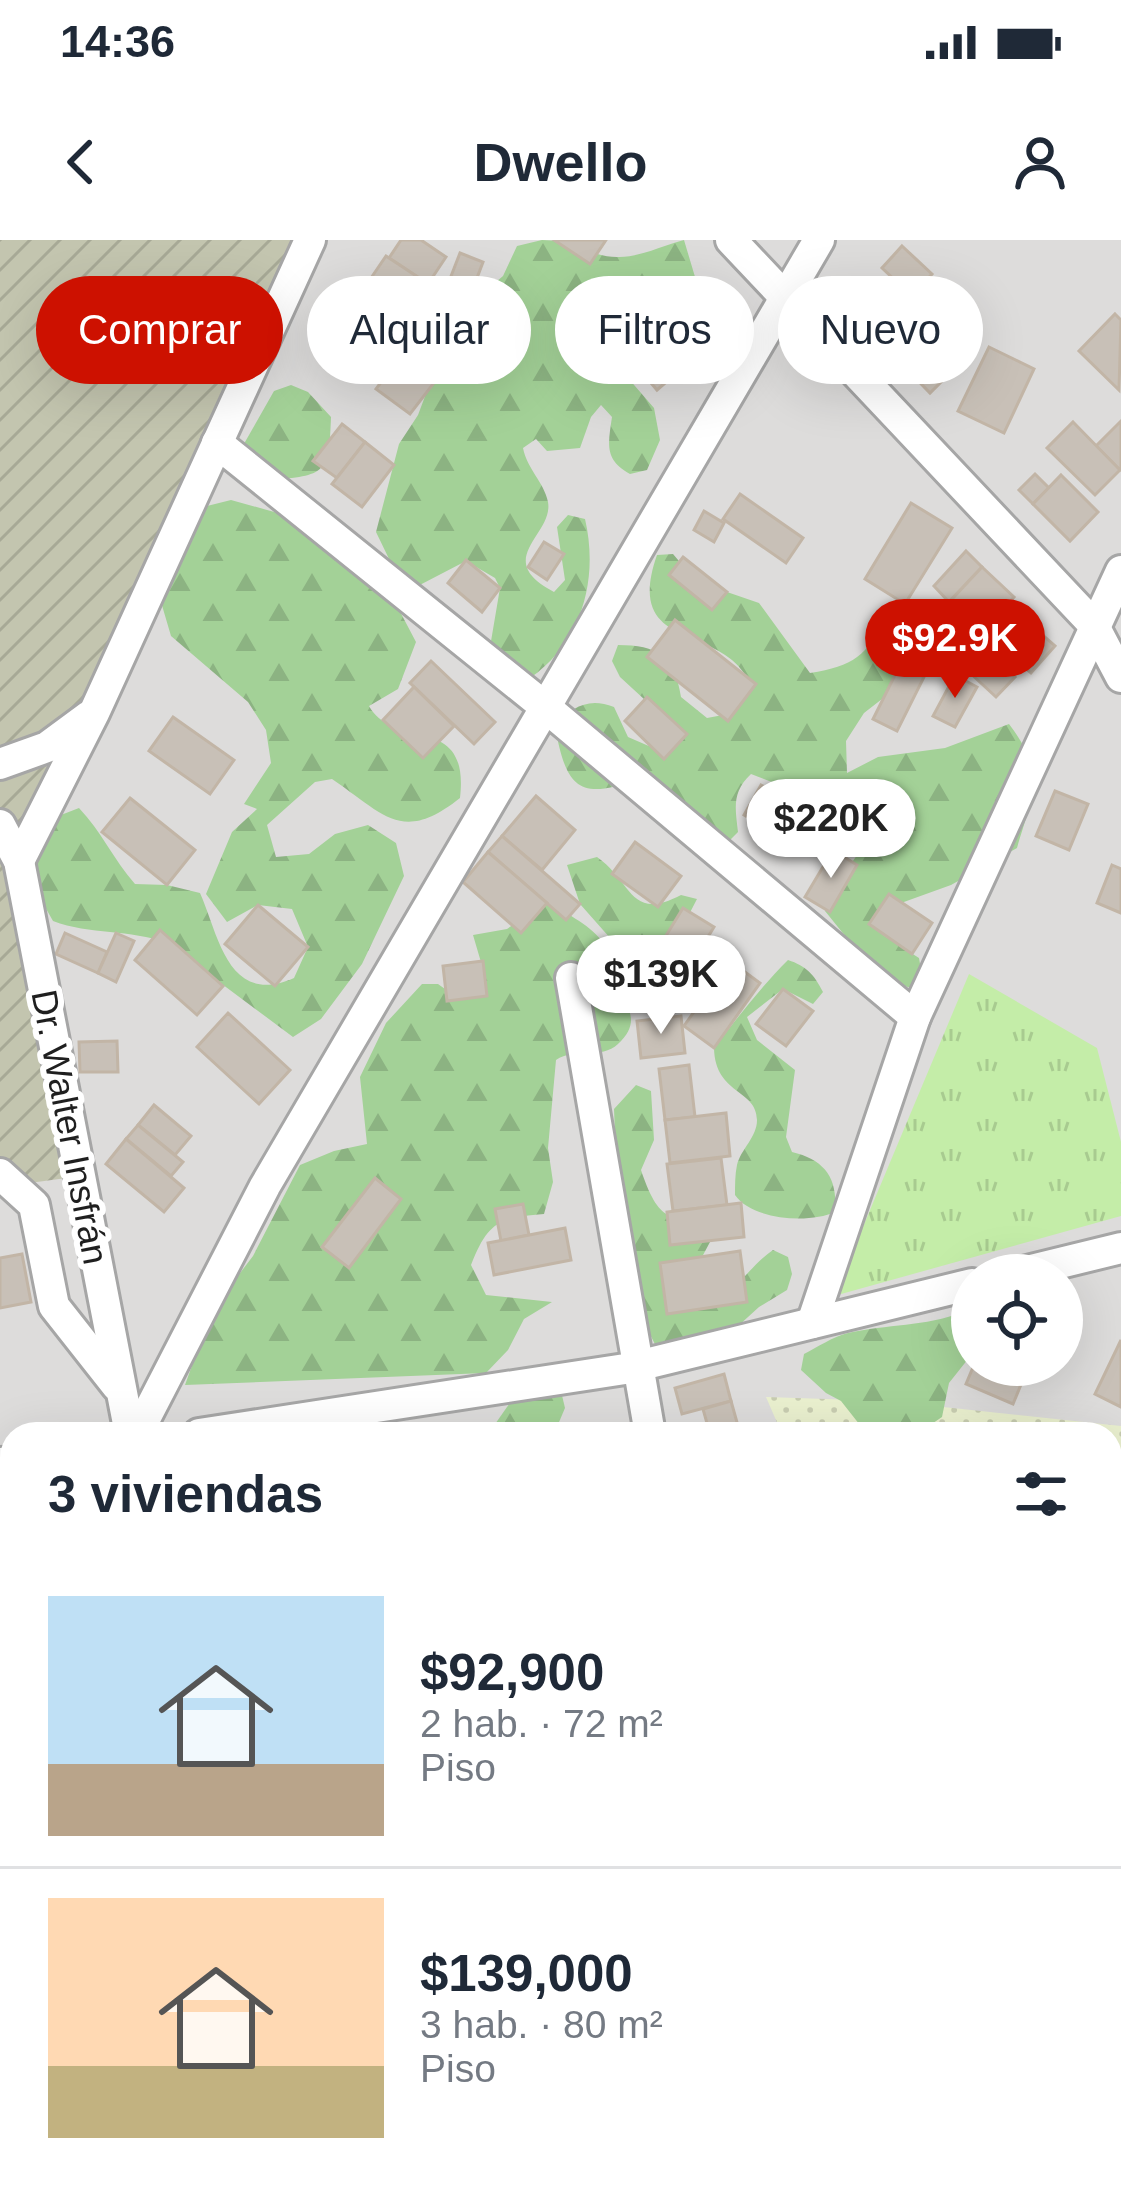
<!DOCTYPE html>
<html lang="es">
<head>
<meta charset="utf-8">
<style>
	body { margin:0; font-family:Helvetica,sans-serif; background:#f2f2f3; color:#1f2937; height:100vh; display:flex; flex-direction:column; font-size:45px; white-space:nowrap }
	* { box-sizing:border-box; margin:0 }
	p { font-size:39px; color:#747a83 }
	.icon { flex:none; width:66px; height:66px; fill:none; stroke:currentColor; stroke-width:2; stroke-linecap:round; stroke-linejoin:round }
	.map { position:relative; flex:1; overflow:hidden }
	.side { position:absolute; left:0px; top:1182px; width:1122px; height:768px; display:flex; flex-direction:column; background:#fff; border-radius:36px 36px 0 0; box-shadow:0 12px 48px #0002 }
	.side>* { flex:none }
	.top-card { position:absolute; left:36px; top:36px; width:1050px; height:108px; display:flex; gap:24px }
	.controls { position:absolute; left:951px; top:1014px; display:grid; gap:24px }
	.controls a { display:grid; place-items:center; width:132px; height:132px; border-radius:50%; background:#fff; box-shadow:0 12px 48px #0002; font-size:60px }
	.price { position:absolute; translate:-50% -102px; padding:0 27px; border-radius:42px; background:#fff; color:#222; font-size:39px; line-height:78px; filter:drop-shadow(0 3px 6px #0008) }
	.price::after { content:''; position:absolute; left:50%; top:72px; width:36px; height:27px; margin-left:-18px; background:inherit; clip-path:polygon(0 0,100% 0,50% 100%) }
	.price.selected { background:#cd1100; color:#fff }
	ul { padding:0; list-style:none }
	li { display:flex; align-items:center; gap:36px; height:300px; padding:0 48px }
	li+li { border-top:3px solid #e0e1e3 }
	li span { display:grid; place-items:center; flex:none; width:336px; height:240px; border-radius:0px; color:#555 }
	li>.icon { margin-inline-start:auto }
	span .icon { width:144px; height:144px; fill:#fffc; stroke-width:1 }
	li b { font-size:51px }
	h2 { display:flex; justify-content:space-between; align-items:center; height:144px; padding:0 48px; font-size:51px }
	.tag { padding:0 42px; border-radius:54px; background:#fff; box-shadow:0 12px 48px #0002; font-size:42px; line-height:108px }
	.tag.selected { background:#cd1100; color:#fff }
	.status { display:flex; justify-content:space-between; align-items:center; height:84px; padding:0 60px; background:#fff; direction:ltr }
	.status svg { height:33px; fill:currentColor }
	header { display:flex; justify-content:space-between; align-items:center; height:156px; padding:0 48px; background:#fff; font-size:54px; font-weight:700 }
	.map>svg:first-child { display:block }
</style>
</head>
<body>
<div class="status"><b>14:36</b><svg viewBox="0 0 49 12"><path d="M0 12V9h3v3zM5 12V6h3v6zM10 12V3h3v9zM15 12V0h3v12zM26 1h20v11H26zM47 4h2v5h-2z"/></svg></div>
<header><svg class="icon" aria-label="back" viewBox="0 0 24 24"><path d="M15 5l-7 7 7 7"/></svg>Dwello<svg class="icon" aria-label="person" viewBox="0 0 24 24"><circle cx="12" cy="8" r="4"/><path d="M4 21q1-7 8-7t8 7"/></svg></header>
<div class="map">
<svg width="1121" height="1950" viewBox="0 0 1121 1950">
	<defs>
		<pattern id="construction-furrows" width="10" height="10" patternUnits="userSpaceOnUse" patternTransform="scale(3)"><rect width="10" height="10" fill="#c3c5af"/><path d="M-1 1l2-2M0 10L10 0M9 11l2-2" fill="none" stroke="#a7a996"/></pattern>
		<pattern id="farmland-dots" width="8" height="8" patternUnits="userSpaceOnUse" patternTransform="scale(3)"><rect width="8" height="8" fill="#eaf0cf"/><path d="M2 2h.1M6 6h.1" fill="none" stroke="#c8cdb1" stroke-width="1.8" stroke-linecap="round"/></pattern>
		<pattern id="grass-tufts" width="24" height="20" patternUnits="userSpaceOnUse" patternTransform="scale(3)"><rect width="24" height="20" fill="#c4eda8"/><path d="M3 7l-1-3M5 7V3M7 7l1-3M15 17l-1-3M17 17v-4M19 17l1-3" fill="none" stroke="#a8cb90"/></pattern>
		<pattern id="forest-firs" width="22" height="20" patternUnits="userSpaceOnUse" patternTransform="scale(3)"><rect width="22" height="20" fill="#a3d197"/><path d="M5 1l3.5 6h-7zM16 11l3.5 6h-7z" fill="#8cb382"/></pattern>
	</defs>
	<rect width="100%" height="100%" fill="#f0ede4"/>
	<path fill="#dddcdb" fill-rule="evenodd" d="M309,0H1121V1950H0V947L74,936L19,585ZM972,1035H1062V1125H972ZM12,1194H1110V1938H12Z"/>
	<path fill="url(#construction-furrows)" d="M0,0H309L20,584L74,937L0,947Z"/>
	<path fill="url(#farmland-dots)" d="M766,1157L887,1161L1121,1186V1950H694L692,1938H1110V1194H782Z"/>
	<path fill="url(#grass-tufts)" d="M969,734L1097,808L1121,902V976L834,1056Z"/>
	<g fill="url(#forest-firs)">
		<path d="M542,0C574,0 591,17 617,17C638,18 664,5 684,0L704,67L690,76L626,78L616,116L622,131L654,168L660,200L647,230L630,234C604,220 608,204 612,177L601,165L591,177L580,208L547,211L536,199L523,208C527,229 544,242 548,262C554,295 491,319 554,352L565,340L557,287L568,275L585,279C599,339 582,402 530,438L489,413L500,348L495,338L466,321L414,348L391,323L376,292L399,204L418,175L430,143L473,91L477,58L503,36L517,6Z"/>
		<path d="M291,145L308,152L331,177C329,226 330,236 279,239L241,209L274,151Z"/>
		<path d="M231,260L296,278L396,364L416,402L398,449L369,466C395,512 470,471 460,558C402,604 385,575 332,539L315,542L267,585L276,617L309,614L335,594L368,585L396,603L404,636L362,724L321,779L293,797L167,703C130,689 90,695 53,681L19,621L48,580L79,568C102,592 113,619 135,644L167,645L200,653C219,696 228,767 294,738L308,707L292,669L258,665L227,682L206,654L232,592L257,569L244,564L271,523L266,490L248,462L171,396L161,362L199,268Z"/>
		<path d="M673,314L711,359L727,352L759,363L810,433C854,426 866,416 887,377L918,365L947,383L940,414L864,473L846,501L847,533L878,517L945,508L1009,484C1047,534 1033,553 1017,608L951,645L890,667L878,679L883,695L919,718L922,735L911,748L879,738L825,671L840,639L860,611L876,608L878,575L863,568L814,578L801,568L787,548L751,534C732,552 735,567 738,592L726,604L636,540C576,562 566,544 555,487C572,466 589,457 614,467L628,497L658,510L645,460L620,437L612,421L618,405C657,405 675,416 681,457L707,478L723,475L738,466L744,433C712,385 624,409 657,315Z"/>
		<path d="M597,617C633,642 629,682 681,655L697,659L668,715L678,748L670,762L654,757L643,745L626,716L580,664L567,625Z"/>
		<path d="M547,661C563,672 589,684 601,700C609,713 610,732 616,745C626,765 643,781 618,804C601,820 575,807 556,820L548,908L553,942L544,974C498,978 488,982 471,1025L486,1055L552,1062L524,1079L508,1110L486,1133L185,1145L212,1070L253,1016L300,925L334,911L367,904L360,837L386,783L422,744H438L452,754L483,729L473,695L507,689Z"/>
		<path d="M788,720C806,726 814,734 823,752L813,764L783,749L747,777L757,800L795,830L786,897L792,912C825,920 838,938 835,972C809,984 752,980 735,955C735,945 735,934 737,925C741,909 757,897 757,880C757,849 715,855 714,808C738,777 761,747 788,720Z"/>
		<path d="M636,845L651,851L654,900L641,930C662,993 672,965 710,1002L702,1017L723,1057C742,1042 754,1023 773,1010L788,1017L792,1034L787,1050L759,1067L726,1097L659,1112L640,1075L633,1043L634,1002L616,919L614,869Z"/>
		<path d="M963,1072L972,1078V1114L949,1143L942,1177L917,1194H867L841,1161L826,1153L801,1130L804,1114C818,1107 832,1097 848,1093C887,1084 925,1087 963,1072Z"/>
		<path d="M560,1147L565,1168L554,1194H495L493,1187L512,1160Z"/>
		<path d="M559,1938H994L987,1950H564Z"/>
	</g>
	<g fill="#c8c0b7" stroke="#c2b5a6" stroke-width="3">
		<path d="M401,0H421L446,17L428,44L389,18Z"/>
		<path d="M554,0H606L590,24Z"/>
		<path d="M902,6L932,34L912,56L882,28Z"/>
		<path d="M460,13L483,22L466,67L443,57Z"/>
		<path d="M386,16L442,53L425,79L369,41Z"/>
		<path d="M868,48L901,82L877,106L844,72Z"/>
		<path d="M693,59L720,91L686,120L659,89Z"/>
		<path d="M439,65L474,91L410,174L376,149Z"/>
		<path d="M1115,74L1121,80L1119,150L1079,111Z"/>
		<path d="M651,80L688,123L657,150L620,106Z"/>
		<path d="M927,94L958,125L930,153L900,122Z"/>
		<path d="M989,107L1034,129L1004,193L958,171Z"/>
		<path d="M1121,181V229L1120,230L1096,206Z"/>
		<path d="M1073,182L1120,230L1095,255L1047,208Z"/>
		<path d="M342,184L365,202L337,238L313,221Z"/>
		<path d="M365,202L394,225L362,267L332,244Z"/>
		<path d="M1035,234L1049,248L1033,264L1019,250Z"/>
		<path d="M1061,235L1098,272L1070,301L1033,264Z"/>
		<path d="M740,254L803,298L786,323L723,279Z"/>
		<path d="M911,263L952,288L905,364L865,339Z"/>
		<path d="M704,271L724,283L714,302L694,290Z"/>
		<path d="M544,302L564,314L547,340L528,327Z"/>
		<path d="M966,311L982,327L949,362L934,346Z"/>
		<path d="M683,317L727,352L712,370L669,335Z"/>
		<path d="M466,320L500,348L482,372L448,343Z"/>
		<path d="M982,327L1014,357L956,420L924,389Z"/>
		<path d="M1021,376L1055,406L1031,433L997,404Z"/>
		<path d="M675,380L756,444L728,481L647,417Z"/>
		<path d="M974,399L1015,437L996,457L956,420Z"/>
		<path d="M431,421L495,482L474,504L410,443Z"/>
		<path d="M900,425L924,437L897,491L873,479Z"/>
		<path d="M955,435L977,447L955,487L933,476Z"/>
		<path d="M414,447L454,486L423,518L383,480Z"/>
		<path d="M647,457L687,494L664,519L625,481Z"/>
		<path d="M173,477L234,520L210,554L149,511Z"/>
		<path d="M761,545L801,568L783,598L744,575Z"/>
		<path d="M1055,551L1088,564L1069,610L1036,596Z"/>
		<path d="M536,556L575,590L542,630L502,596Z"/>
		<path d="M130,558L195,610L167,645L102,592Z"/>
		<path d="M502,596L580,664L566,680L488,612Z"/>
		<path d="M635,602L681,636L658,667L612,634Z"/>
		<path d="M833,610L857,625L830,672L805,657Z"/>
		<path d="M488,612L547,663L521,693L463,642Z"/>
		<path d="M1112,625L1121,629V673L1097,663Z"/>
		<path d="M889,654L932,683L912,714L869,684Z"/>
		<path d="M258,665L308,707L275,746L225,704Z"/>
		<path d="M683,668L714,687L687,731L656,712Z"/>
		<path d="M160,690L223,746L197,775L135,720Z"/>
		<path d="M65,693L107,712L98,733L56,714Z"/>
		<path d="M116,693L134,701L116,742L98,733Z"/>
		<path d="M483,721L487,756L447,761L443,726Z"/>
		<path d="M730,721L760,743L714,808L684,786Z"/>
		<path d="M783,749L813,771L786,806L756,784Z"/>
		<path d="M228,773L290,830L259,864L197,807Z"/>
		<path d="M681,776L685,813L641,818L637,781Z"/>
		<path d="M117,801L118,832H80L79,802Z"/>
		<path d="M689,825L695,877L665,880L659,829Z"/>
		<path d="M154,865L191,896L175,915L138,885Z"/>
		<path d="M726,873L730,916L670,923L665,880Z"/>
		<path d="M138,885L183,922L171,936L126,899Z"/>
		<path d="M126,899L184,948L164,972L106,924Z"/>
		<path d="M721,918L727,965L673,971L667,924Z"/>
		<path d="M375,938L401,959L349,1028L322,1007Z"/>
		<path d="M741,963L744,997L670,1005L667,972Z"/>
		<path d="M523,964L529,995L501,1001L495,969Z"/>
		<path d="M565,988L571,1020L494,1035L488,1003Z"/>
		<path d="M740,1011L747,1062L667,1074L660,1023Z"/>
		<path d="M22,1014L31,1062L0,1068V1018Z"/>
		<path d="M1121,1100V1167L1095,1154Z"/>
		<path d="M974,1125H1029L1013,1164L966,1144Z"/>
		<path d="M724,1134L731,1161L682,1174L675,1148Z"/>
		<path d="M731,1161L740,1193L710,1194L703,1169Z"/>
	</g>
	<g fill="none" stroke-linecap="round" stroke-linejoin="round">
		<g stroke="#a6a6a6" stroke-width="36">
			<g id="street">
				<path d="M731,0L1093,384L1121,437"/>
				<path d="M217,203L544,466L915,777"/>
				<path d="M0,524L47,507L89,476"/>
				<path d="M0,585L19,621L130,1194"/>
				<path d="M19,621L94,473L310,0"/>
				<path d="M571,738L650,1194"/>
				<path d="M0,934L34,965L54,1066L117,1146"/>
				<path d="M1011,1035L1121,1008"/>
				<path d="M812,1083L915,777L1121,331"/>
				<path d="M137,1194L265,946L819,0"/>
				<path d="M199,1194L625,1129L972,1044"/>
				<path d="M0,1223L12,1222"/>
				<path d="M649,1938L650,1950"/>
				<path d="M241,1943L271,1938"/>
			</g>
		</g>
		<use href="#street" stroke="#fff" stroke-width="30"/>
	</g>
	<g text-anchor="middle" dominant-baseline="central" stroke-width="12" stroke-linejoin="round" paint-order="stroke">
		<g font-size="36" fill="#1f1f1f" stroke="#fff">
			<text transform="translate(70 887) rotate(79)">Dr. Walter Insfrán</text>
		</g>
	</g>
</svg>
<div class="controls">
<a><svg class="icon" aria-label="locate" viewBox="0 0 24 24"><circle cx="12" cy="12" r="6"/><path d="M12 2v4M12 18v4M2 12h4M18 12h4"/></svg></a>
</div>
<b class="price selected" style="left:955px;top:461px">$92.9K</b>
<b class="price" style="left:831px;top:641px">$220K</b>
<b class="price" style="left:661px;top:797px">$139K</b>
<div class="top-card">
<a class="tag selected">Comprar</a>
<a class="tag">Alquilar</a>
<a class="tag">Filtros</a>
<a class="tag">Nuevo</a>
</div>
<section class="side">
<h2>3 viviendas<svg class="icon" aria-label="filters" viewBox="0 0 24 24"><path d="M4 7h16M4 17h16"/><circle cx="9" cy="7" r="2"/><circle cx="15" cy="17" r="2"/></svg></h2>
<ul>
<li><span style="background:linear-gradient(#bfe0f5 70%,#b9a48a 0)"><svg class="icon" aria-label="home" viewBox="0 0 24 24"><path d="M3 11l9-7 9 7M6 9v11h12V9"/></svg></span><div><b>$92,900</b><p>2 hab. · 72 m²</p><p>Piso</p></div></li>
<li><span style="background:linear-gradient(#ffd9b3 70%,#c2b280 0)"><svg class="icon" aria-label="home" viewBox="0 0 24 24"><path d="M3 11l9-7 9 7M6 9v11h12V9"/></svg></span><div><b>$139,000</b><p>3 hab. · 80 m²</p><p>Piso</p></div></li>
</ul>
</section>
</div>
</body>
</html>
